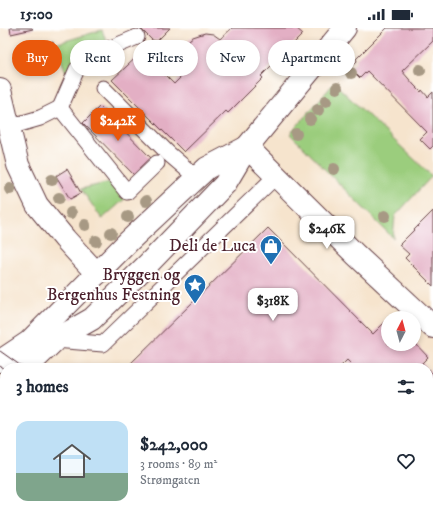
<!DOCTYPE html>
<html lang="en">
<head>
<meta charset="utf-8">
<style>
	body { margin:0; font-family:"IM FELL DW Pica",serif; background:#f6f6f7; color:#1f2937; height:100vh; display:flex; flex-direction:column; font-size:15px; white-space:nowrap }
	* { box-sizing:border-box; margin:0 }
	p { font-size:13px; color:#747a83 }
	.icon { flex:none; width:22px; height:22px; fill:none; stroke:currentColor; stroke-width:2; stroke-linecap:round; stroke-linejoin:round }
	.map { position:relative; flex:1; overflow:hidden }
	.sheet { position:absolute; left:0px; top:335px; width:433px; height:156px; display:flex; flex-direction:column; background:#fff; border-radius:16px 16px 0 0; box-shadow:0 2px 6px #0003 }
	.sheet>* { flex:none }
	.banner { position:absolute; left:12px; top:12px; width:409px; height:36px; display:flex; gap:8px }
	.needle { width:26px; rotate:6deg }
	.tools { position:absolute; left:381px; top:283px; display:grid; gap:8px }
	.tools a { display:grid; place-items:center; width:40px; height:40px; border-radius:50%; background:#fff; box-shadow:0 2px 6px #0003; font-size:20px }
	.price { position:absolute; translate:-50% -34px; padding:0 9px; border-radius:8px; background:#fff; color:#222; font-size:13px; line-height:26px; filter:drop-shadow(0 1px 2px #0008) }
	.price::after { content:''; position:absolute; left:50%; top:24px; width:12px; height:9px; margin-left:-6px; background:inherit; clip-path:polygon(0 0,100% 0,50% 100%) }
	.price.selected { background:#ea580c; color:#fff }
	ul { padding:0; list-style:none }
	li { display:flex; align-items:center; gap:12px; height:100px; padding:0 16px }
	li span { display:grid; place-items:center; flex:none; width:112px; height:80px; border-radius:12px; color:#555 }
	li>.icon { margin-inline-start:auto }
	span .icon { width:48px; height:48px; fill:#fffc; stroke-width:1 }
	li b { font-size:17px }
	h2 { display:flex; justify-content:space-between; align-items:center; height:48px; padding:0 16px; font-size:17px }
	.tag { padding:0 14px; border-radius:18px; background:#fff; box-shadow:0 2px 6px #0003; font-size:14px; line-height:36px }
	.tag.selected { background:#ea580c; color:#fff }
	.status { display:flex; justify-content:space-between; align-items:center; height:28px; padding:0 20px; background:#fff; direction:ltr }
	.status svg { height:11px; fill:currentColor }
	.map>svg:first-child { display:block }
</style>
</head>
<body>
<div class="status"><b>15:00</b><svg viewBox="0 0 49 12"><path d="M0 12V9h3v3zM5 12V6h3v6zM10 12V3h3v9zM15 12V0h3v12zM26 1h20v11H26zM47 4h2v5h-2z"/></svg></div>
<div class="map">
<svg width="433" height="491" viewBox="0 0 433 491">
	<rect width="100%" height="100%" fill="#fff"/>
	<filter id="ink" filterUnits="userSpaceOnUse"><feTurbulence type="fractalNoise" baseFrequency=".025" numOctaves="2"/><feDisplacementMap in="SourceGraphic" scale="8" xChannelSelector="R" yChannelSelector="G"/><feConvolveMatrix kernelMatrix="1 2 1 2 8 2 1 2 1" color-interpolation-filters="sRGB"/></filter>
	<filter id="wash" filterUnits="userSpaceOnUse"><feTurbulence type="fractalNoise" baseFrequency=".012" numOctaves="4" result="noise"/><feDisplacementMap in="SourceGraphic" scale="16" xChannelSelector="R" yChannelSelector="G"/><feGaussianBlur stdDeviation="0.9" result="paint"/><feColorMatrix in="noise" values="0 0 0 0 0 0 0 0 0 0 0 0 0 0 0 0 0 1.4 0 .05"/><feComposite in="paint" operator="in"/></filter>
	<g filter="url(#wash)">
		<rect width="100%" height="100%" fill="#f6e4cd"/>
		<g fill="#9bcd7d" stroke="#727654">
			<path d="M102,2L111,25L102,37L84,43L66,44L55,16Z"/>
			<path d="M334,55L432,148L395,188L393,210L290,106Z"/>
			<path d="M114,153L128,168L102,191L81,161Z"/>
		</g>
		<g id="blocks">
			<g fill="#e3afc4">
				<path d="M10,0H32L33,1L11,6Z"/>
				<path d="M140,0H170L157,13L152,12Z"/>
				<path d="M232,0H296L303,6L261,48L263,50L228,85L226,83L184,124L112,52L142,24L174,56L188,42L185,35L184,31V26L187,15L190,11L193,9L205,5L213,6L220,11Z"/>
				<path d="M387,0H433V13L402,43L414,57L421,64L422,62L428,69L433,64V118L430,121L420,111L427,104L367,43L360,50L350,40L357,33L356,31Z"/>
				<path d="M53,14L58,36L26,44L21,21Z"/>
				<path d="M100,78L153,132L136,149L83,95Z"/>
				<path d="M67,141L81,165L70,171L56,148Z"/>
				<path d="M433,183V258L405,230L409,226L399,217Z"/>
				<path d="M268,200L373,306L385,294L388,297V316H407L408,317L409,316H414V314L428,329L422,335L427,340H355L347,332L339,340H126Z"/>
				<path d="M428,341L433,346V408L428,413Z"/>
				<path d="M428,436L433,441V491H250L245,486H428Z"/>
				<path d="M0,438L5,443V486H51L56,491H0Z"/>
				<path d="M81,486H121L118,491H79Z"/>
				<path d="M127,486H162L163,488L165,487L169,491H124Z"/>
			</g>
		</g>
	</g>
	<g filter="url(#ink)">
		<use href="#blocks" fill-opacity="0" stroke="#643d43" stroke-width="1"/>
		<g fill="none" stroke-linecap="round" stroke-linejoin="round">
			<g stroke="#643d43" stroke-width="17">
				<g id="lane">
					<path d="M103,60L169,126L197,150"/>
					<path d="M60,80L77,41L111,20L137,9"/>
					<path d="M9,99L40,90L60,80L127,164L157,135"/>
					<path d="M55,312L103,316L276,148"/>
				</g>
			</g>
			<g stroke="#643d43" stroke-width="24">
				<g id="street">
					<path d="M0,62L18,137L37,177L65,211L97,246"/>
					<path d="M247,119L356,227L433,299"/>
				</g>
			</g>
			<g stroke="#643d43" stroke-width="24">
				<path id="secondary" d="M198,486L204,491"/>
			</g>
			<g stroke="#643d43" stroke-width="24">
				<g id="primary">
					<path d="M2,332L29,314L129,213L207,140L247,119"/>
					<path d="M26,340L55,312L92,291L150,234L225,156L247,119L345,0"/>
				</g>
			</g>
			<g stroke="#643d43" stroke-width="24">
				<g id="highway">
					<path d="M0,333L2,332"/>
					<path d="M0,364L5,360"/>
				</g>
			</g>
			<use href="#lane" stroke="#fff" stroke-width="15"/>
			<use href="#street" stroke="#fff" stroke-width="22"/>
			<use href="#secondary" stroke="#fff" stroke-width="22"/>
			<use href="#primary" stroke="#fff" stroke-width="22"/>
			<use href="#highway" stroke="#fff" stroke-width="22"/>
			<g stroke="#4a1f2b" stroke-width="1">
				<path d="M0,323L24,340"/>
				<path d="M0,338L5,342"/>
				<path d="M188,486L194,491"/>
				<path d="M208,486L215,491"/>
			</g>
		</g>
		<g fill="#a79984">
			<circle cx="46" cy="42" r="6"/>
			<circle cx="420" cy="42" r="6"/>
			<circle cx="351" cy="45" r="6"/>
			<circle cx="337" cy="60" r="6"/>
			<circle cx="326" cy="73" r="6"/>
			<circle cx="318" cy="82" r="6"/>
			<circle cx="310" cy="91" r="6"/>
			<circle cx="296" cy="106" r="6"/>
			<circle cx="334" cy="141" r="6"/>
			<circle cx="52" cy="152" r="6"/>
			<circle cx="10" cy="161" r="6"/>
			<circle cx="59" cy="170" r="6"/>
			<circle cx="146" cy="173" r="6"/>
			<circle cx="71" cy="185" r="6"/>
			<circle cx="385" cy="188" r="6"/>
			<circle cx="128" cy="189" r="6"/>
			<circle cx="85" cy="197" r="6"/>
			<circle cx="111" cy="205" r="6"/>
			<circle cx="96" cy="213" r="6"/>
		</g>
	</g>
	<defs>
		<g id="shop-pin" transform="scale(1.15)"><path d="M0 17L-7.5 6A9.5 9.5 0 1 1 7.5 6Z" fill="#1f6fb2" stroke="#fff"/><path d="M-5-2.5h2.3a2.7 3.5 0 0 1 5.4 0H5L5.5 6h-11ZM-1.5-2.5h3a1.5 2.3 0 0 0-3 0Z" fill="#fff"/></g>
		<g id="sight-pin" transform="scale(1.15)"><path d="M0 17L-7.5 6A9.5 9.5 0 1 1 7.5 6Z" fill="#1f6fb2" stroke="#fff"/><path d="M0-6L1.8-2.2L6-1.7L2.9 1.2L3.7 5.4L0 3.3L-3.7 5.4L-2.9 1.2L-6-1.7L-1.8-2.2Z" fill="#fff"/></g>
	</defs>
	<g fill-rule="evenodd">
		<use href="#shop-pin" x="271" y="218"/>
		<use href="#sight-pin" x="195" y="257"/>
	</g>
	<g text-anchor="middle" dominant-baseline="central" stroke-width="4" stroke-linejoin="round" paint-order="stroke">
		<g font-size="17" fill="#4a1f2b" stroke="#fff" text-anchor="end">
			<text x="256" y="218">Deli de Luca</text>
			<text x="180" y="247">Bryggen og<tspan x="180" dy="20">Bergenhus Festning</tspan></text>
		</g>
	</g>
</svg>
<div class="tools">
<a><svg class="needle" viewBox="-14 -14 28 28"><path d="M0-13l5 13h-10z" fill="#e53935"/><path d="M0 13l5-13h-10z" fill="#747a83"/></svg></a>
</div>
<b class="price selected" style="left:118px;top:114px">$242K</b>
<b class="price" style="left:327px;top:222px">$246K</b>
<b class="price" style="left:273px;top:294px">$318K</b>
<div class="banner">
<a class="tag selected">Buy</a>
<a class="tag">Rent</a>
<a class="tag">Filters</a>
<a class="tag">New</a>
<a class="tag">Apartment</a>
</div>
<section class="sheet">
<h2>3 homes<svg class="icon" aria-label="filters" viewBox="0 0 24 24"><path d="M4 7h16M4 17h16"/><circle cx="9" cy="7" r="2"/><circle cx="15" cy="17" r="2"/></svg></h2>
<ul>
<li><span style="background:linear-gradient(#bfe0f5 65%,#7fa58c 0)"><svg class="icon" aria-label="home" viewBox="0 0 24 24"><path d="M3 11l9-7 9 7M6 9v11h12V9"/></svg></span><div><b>$242,000</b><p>3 rooms · 89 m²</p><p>Strømgaten</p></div><svg class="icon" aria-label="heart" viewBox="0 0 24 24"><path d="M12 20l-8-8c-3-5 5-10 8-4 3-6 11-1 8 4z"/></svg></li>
</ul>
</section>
</div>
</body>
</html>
